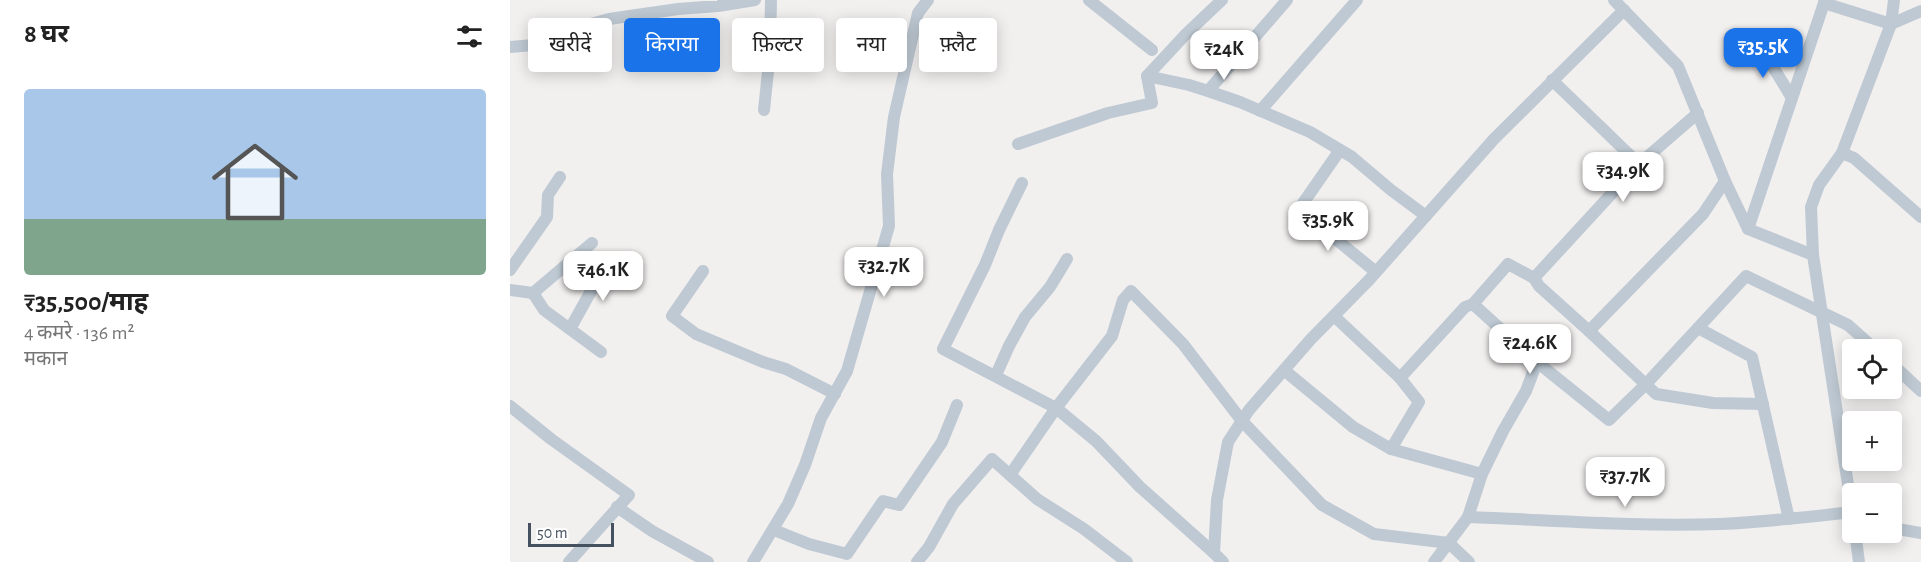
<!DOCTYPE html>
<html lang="hi">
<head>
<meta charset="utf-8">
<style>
	body { margin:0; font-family:"Alegreya Sans","Noto Sans Devanagari",sans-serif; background:#f2f2f2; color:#222; height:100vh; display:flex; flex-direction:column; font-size:22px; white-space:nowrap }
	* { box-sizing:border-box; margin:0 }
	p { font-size:20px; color:#767676 }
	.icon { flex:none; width:33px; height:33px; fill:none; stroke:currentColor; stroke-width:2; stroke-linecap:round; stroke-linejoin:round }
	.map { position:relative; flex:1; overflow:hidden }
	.panel { display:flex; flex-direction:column; background:#fff; width:510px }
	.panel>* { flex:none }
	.guide { position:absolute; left:18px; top:18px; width:570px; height:54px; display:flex; gap:12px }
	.tools { position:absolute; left:1332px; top:339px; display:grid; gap:12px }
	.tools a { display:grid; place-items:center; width:60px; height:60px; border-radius:6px; background:#fff; box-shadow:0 3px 15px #0003; font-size:30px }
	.scale { position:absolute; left:18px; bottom:15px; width:86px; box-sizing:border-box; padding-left:6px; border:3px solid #45515f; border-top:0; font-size:16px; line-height:21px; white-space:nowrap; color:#45515f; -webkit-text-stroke:4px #fff; paint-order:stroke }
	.price { position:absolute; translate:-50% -51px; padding:0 14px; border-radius:12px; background:#fff; color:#222; font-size:20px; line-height:39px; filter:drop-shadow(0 2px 3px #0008) }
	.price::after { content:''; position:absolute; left:50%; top:36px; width:18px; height:14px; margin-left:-9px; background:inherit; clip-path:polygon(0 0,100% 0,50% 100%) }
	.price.current { background:#1a73e8; color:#fff }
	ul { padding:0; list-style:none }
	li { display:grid; align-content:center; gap:12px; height:318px; padding:0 24px }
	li+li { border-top:2px solid #e0e0e0 }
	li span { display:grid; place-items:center; height:186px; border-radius:6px; color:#555 }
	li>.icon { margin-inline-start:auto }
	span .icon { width:108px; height:108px; fill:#fffc; stroke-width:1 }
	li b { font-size:26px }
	h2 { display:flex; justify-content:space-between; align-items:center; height:72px; padding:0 24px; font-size:26px }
	.chip { padding:0 21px; border-radius:6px; background:#fff; box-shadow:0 3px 15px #0003; font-size:21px; line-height:54px }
	.chip.current { background:#1a73e8; color:#fff }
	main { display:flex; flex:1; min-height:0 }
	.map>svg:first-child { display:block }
</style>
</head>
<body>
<main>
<section class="panel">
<h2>8 घर<svg class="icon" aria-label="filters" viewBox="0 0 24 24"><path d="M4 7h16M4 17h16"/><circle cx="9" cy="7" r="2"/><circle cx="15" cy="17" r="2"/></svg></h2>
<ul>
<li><span style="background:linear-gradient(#a9c7e8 70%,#7fa58c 0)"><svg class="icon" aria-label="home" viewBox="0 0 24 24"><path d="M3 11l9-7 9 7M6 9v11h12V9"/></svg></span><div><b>₹35,500/माह</b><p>4 कमरे · 136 m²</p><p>मकान</p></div></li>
</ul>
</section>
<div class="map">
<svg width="1411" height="562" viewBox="0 0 1411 562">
	<rect width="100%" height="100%" fill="#f2efef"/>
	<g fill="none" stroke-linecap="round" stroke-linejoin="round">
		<g stroke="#bec9d3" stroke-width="12">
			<path d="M579,0L642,50"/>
			<path d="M1104,0L1168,66L1215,181L1238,229L1303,255"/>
			<path d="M1314,3L1381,24L1411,11"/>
			<path d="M1249,44L1282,98"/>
			<path d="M0,47L23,45L59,30L99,19L168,9L208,6L245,0"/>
			<path d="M637,76L676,34L712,0"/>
			<path d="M1042,80L1129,164"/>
			<path d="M698,91L777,0"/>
			<path d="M254,110L260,52L261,0"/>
			<path d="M750,111L847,0"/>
			<path d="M508,144L598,113L642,103L637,76L679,85L698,91L730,102L800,132L842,157L881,190L916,216"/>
			<path d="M830,150L789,209L866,272"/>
			<path d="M1332,153L1344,158L1411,217"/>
			<path d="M512,183L489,230L475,265L433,349L546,408L586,441L630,487L704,553"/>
			<path d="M1238,229L1315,0"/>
			<path d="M0,270L37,217L38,195L50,177"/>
			<path d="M193,271L162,316L186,334L253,362L276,369L325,394"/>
			<path d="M1024,278L1129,164L1188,113"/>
			<path d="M0,290L23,293L82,243"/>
			<path d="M23,293L34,310L91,352"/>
			<path d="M963,304L1027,362L1099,420L1136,384L1236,276L1338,325L1366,350"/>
			<path d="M824,316L890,378L909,402L881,449L972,474"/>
			<path d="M1188,328L1242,357L1279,519"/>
			<path d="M60,329L86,282L101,260"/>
			<path d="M1079,331L1193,214L1215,181"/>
			<path d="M1382,364L1411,391"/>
			<path d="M774,370L843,427L881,449"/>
			<path d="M486,375L499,346L515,317L540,287L557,259"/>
			<path d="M890,378L955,307L963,304L998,264L1024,278L1029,286L1079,331L1146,394L1203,403L1253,404"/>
			<path d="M0,406L41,439L119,495L59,562"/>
			<path d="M500,475L546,408L602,336L613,300L621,291L673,344L732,421L812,505L864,534L939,543L959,562"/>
			<path d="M107,507L142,531L198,562"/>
			<path d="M1342,511L1303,255L1301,207L1309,185L1332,153L1381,24L1384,0"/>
			<path d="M958,517L972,474L993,431L1016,391L1027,362"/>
			<path d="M1382,528L1411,533"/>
			<path d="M264,530L299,544L337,554L373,501L389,505L432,442L447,405"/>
			<path d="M1345,532L1349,562"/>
			<path d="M243,562L278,504L295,465L311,418L337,371L379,226L377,174L384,117L408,13L418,0"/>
			<path d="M407,562L419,547L443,504L482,459L527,499L574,529L617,562"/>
			<path d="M713,562L704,553L707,500L718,442L739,410L801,339L859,280L984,139L1114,10"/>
			<path d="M924,562L958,517C1042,520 1127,527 1210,524C1254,522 1299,517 1342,512"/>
		</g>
	</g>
</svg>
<div class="tools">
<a><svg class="icon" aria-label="locate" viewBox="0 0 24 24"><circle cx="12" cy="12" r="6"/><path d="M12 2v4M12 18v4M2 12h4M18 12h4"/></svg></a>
<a>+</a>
<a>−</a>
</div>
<div class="scale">50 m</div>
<b class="price current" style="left:1253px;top:79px">₹35.5K</b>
<b class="price" style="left:714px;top:81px">₹24K</b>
<b class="price" style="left:1113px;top:203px">₹34.9K</b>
<b class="price" style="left:818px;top:252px">₹35.9K</b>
<b class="price" style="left:374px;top:298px">₹32.7K</b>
<b class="price" style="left:93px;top:302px">₹46.1K</b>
<b class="price" style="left:1020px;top:375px">₹24.6K</b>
<b class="price" style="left:1115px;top:508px">₹37.7K</b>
<div class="guide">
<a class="chip">खरीदें</a>
<a class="chip current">किराया</a>
<a class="chip">फ़िल्टर</a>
<a class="chip">नया</a>
<a class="chip">फ़्लैट</a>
</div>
</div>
</main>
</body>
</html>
